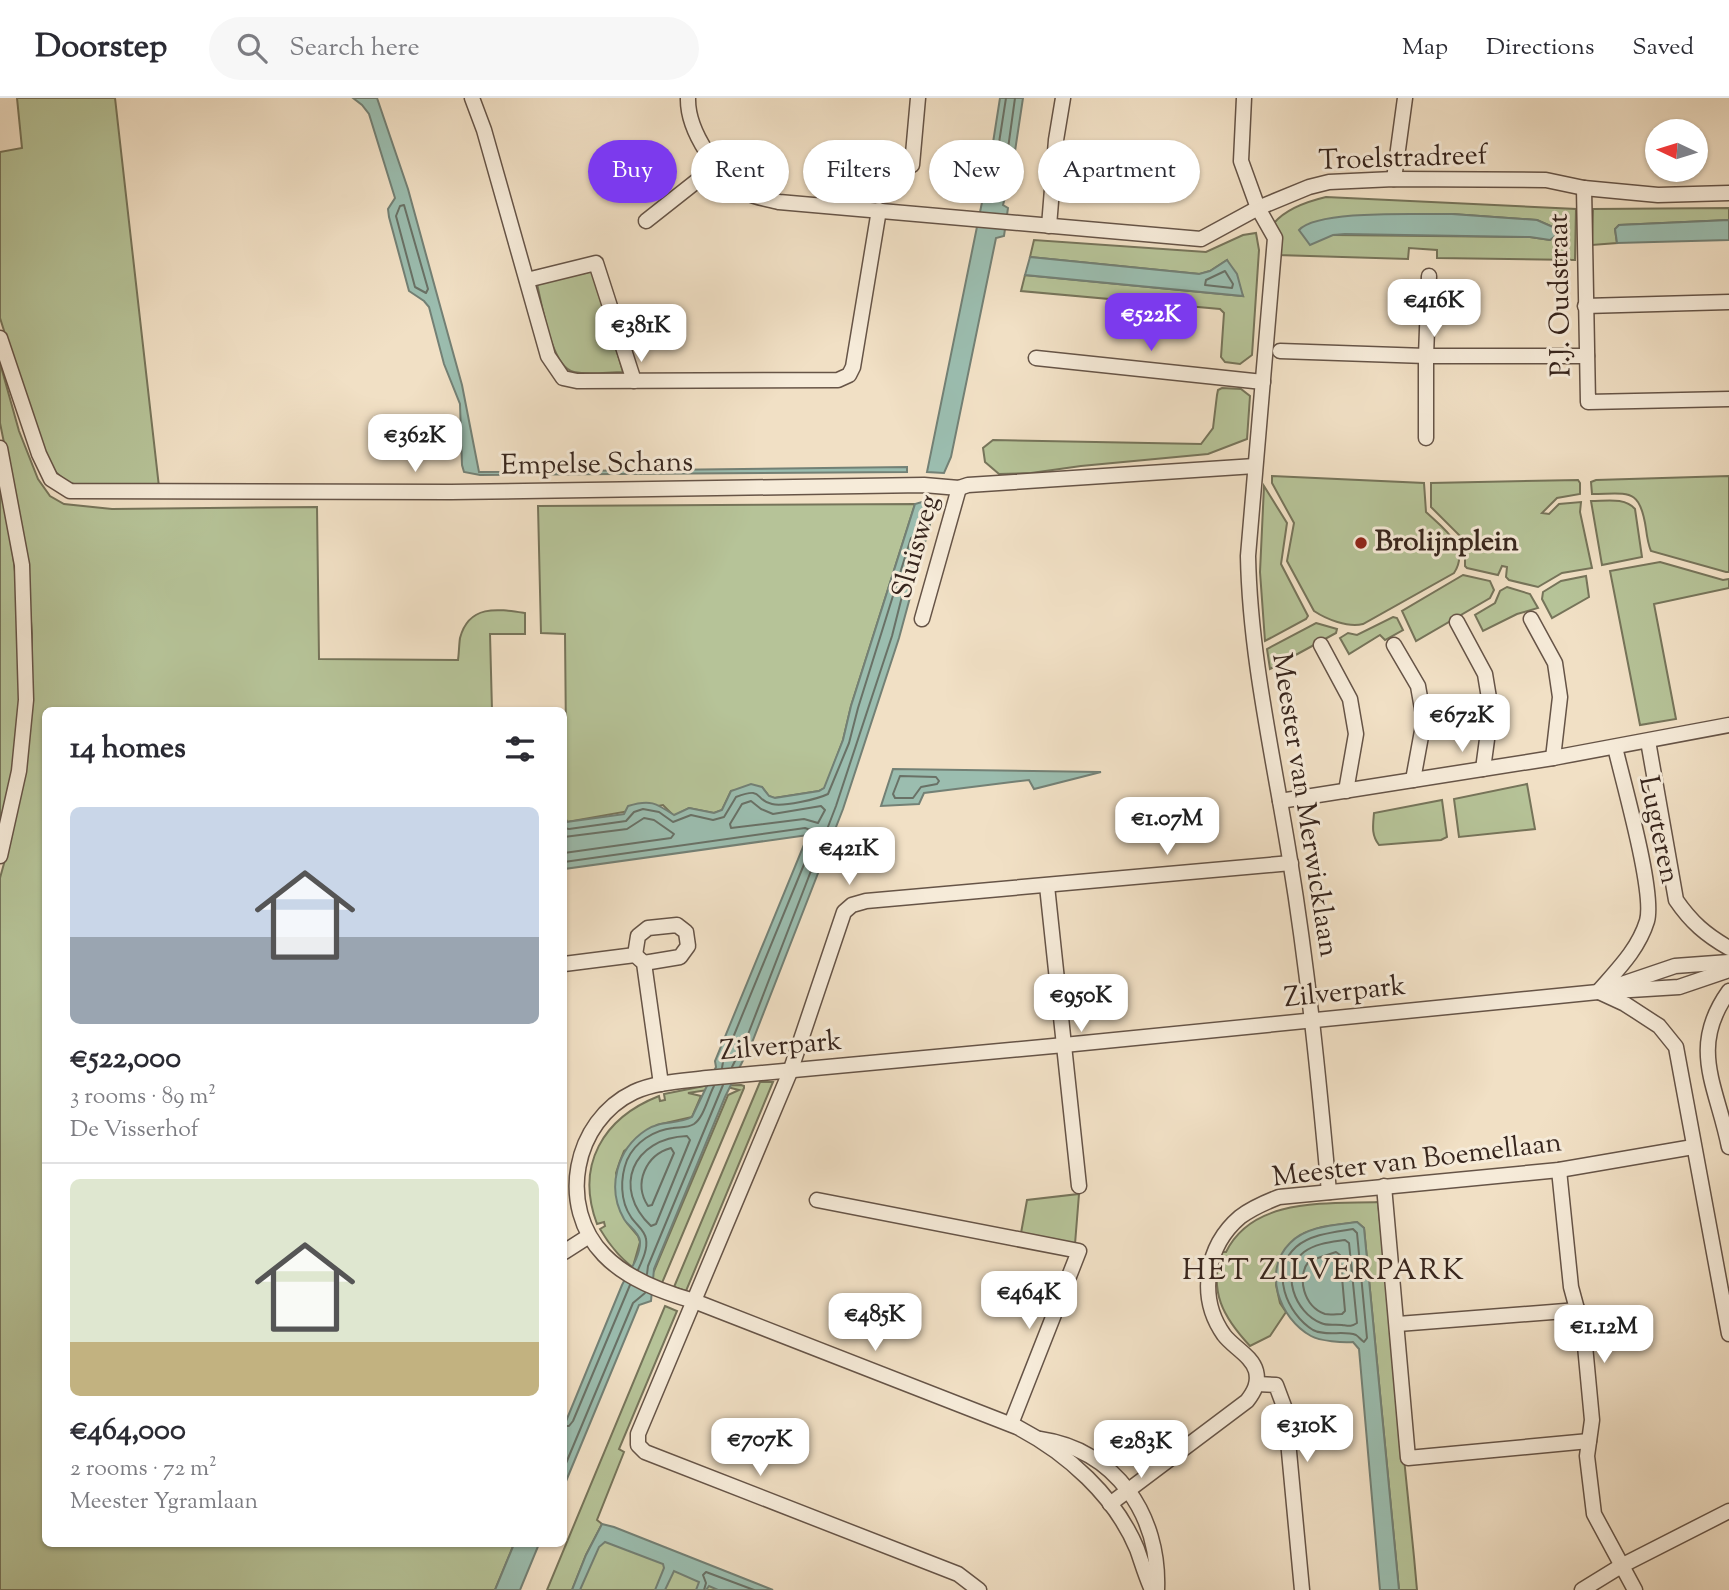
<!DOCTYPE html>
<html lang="en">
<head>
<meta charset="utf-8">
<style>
	body { margin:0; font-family:"Sorts Mill Goudy",serif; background:#f7f7f7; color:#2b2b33; height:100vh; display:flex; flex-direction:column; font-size:26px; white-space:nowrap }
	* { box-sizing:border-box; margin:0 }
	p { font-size:23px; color:#7c7c81 }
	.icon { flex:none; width:38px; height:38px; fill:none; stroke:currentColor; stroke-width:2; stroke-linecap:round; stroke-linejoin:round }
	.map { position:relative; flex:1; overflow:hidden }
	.details { position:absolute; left:42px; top:609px; width:525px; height:840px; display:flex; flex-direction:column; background:#fff; border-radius:10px; box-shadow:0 2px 5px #0004 }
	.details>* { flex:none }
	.banner { position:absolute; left:588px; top:42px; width:665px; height:63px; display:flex; gap:14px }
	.needle { width:46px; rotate:274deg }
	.controls { position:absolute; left:1645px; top:21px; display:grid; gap:14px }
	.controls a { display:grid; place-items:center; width:63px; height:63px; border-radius:50%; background:#fff; box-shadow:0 2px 5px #0004; font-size:35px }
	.price { position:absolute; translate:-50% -60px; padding:0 16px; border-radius:14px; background:#fff; color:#222; font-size:23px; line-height:46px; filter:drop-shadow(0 2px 4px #0008) }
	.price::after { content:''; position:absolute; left:50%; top:42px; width:21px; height:16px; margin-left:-10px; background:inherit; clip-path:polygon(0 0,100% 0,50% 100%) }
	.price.current { background:#7c3aed; color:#fff }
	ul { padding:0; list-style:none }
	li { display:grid; align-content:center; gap:14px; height:371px; padding:0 28px }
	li+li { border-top:2px solid #e1e1e2 }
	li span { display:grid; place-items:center; height:217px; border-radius:10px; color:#555 }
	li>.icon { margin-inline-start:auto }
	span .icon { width:126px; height:126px; fill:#fffc; stroke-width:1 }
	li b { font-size:30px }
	h2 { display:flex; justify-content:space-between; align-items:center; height:84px; padding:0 28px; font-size:30px }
	.chip { padding:0 24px; border-radius:32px; background:#fff; box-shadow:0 2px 5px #0004; font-size:24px; line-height:63px }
	.chip.current { background:#7c3aed; color:#fff }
	header { display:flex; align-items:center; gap:42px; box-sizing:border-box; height:98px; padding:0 35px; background:#fff; border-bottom:2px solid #e1e1e2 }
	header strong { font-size:33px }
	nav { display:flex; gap:38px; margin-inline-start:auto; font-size:24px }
	.search { width:490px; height:63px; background:#f7f7f7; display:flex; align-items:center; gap:18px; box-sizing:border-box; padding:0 24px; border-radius:38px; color:#7c7c81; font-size:26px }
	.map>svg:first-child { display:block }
</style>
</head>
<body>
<header>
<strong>Doorstep</strong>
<div class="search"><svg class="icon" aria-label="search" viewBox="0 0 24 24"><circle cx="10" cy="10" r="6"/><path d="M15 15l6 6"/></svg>Search here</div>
<nav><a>Map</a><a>Directions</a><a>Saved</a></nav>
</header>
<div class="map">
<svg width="1729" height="1492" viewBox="0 0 1729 1492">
	<rect width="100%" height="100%" fill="#f1e0c5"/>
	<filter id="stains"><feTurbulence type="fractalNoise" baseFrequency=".00286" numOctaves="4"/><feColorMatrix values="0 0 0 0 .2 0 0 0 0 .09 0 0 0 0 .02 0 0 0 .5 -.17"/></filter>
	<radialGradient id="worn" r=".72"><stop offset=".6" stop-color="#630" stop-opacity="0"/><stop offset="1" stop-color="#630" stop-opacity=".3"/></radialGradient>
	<g fill="#b6c398" stroke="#76745a" stroke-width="2" fill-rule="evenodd">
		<path d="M17,0H115L159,389H85L67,384L51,370L38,340L0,220V54L22,50Z"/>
		<path d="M1326,99L1576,111L1575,162L1437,160V152L1409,150L1408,161L1277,157L1274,125C1286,111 1309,103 1326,99ZM1452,116L1537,122L1562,133L1550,142L1530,139L1333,137Z"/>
		<path d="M1729,110V122L1619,127L1615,131L1617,145L1592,147L1593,111Z"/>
		<path d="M1256,135L1259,152L1252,257L1240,266L1225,264L1221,259L1224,215L1220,211L1021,193L1025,177L1243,198L1227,162L1210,173L1200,176L1030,159L1034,142L1206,154L1243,137Z"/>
		<path d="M593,173L623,274C608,274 589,277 574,274C551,269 542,206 537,186Z"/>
		<path d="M0,265L19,333L38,381L50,398L64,406L112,411L317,409L319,561L458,562C459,555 459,547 460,540C469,506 498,511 525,515V536H490L492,612H46V1446H514L495,1492H0V780L11,740L32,581V536L28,485L18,414L0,325Z"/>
		<path d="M1222,290L1241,291L1250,298L1247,341L1208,356L1081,368L1031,375L999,376L985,364L983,350L993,342L1201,346L1213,330L1217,297L1218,292Z"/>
		<path d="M1272,378L1424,385L1426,414C1443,430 1471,449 1454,475L1363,526C1348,530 1326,521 1314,513L1287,463L1294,425L1272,385Z"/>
		<path d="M1729,378V474H1726L1651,453C1648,446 1647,439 1646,431C1640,389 1629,396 1592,396L1591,384L1596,382Z"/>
		<path d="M1578,382L1580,385V396L1557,400L1542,415L1549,416L1559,406L1581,404L1580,414L1592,470L1562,475L1538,489L1509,482L1506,479L1507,469L1502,468L1498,477L1467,470L1465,468V451L1470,446L1480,444L1479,439L1463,441L1431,409V385Z"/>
		<path d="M0,384C18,463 27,569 17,650C13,678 6,706 0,733Z"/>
		<path d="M1264,388L1287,425L1281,466L1308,518L1306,521L1265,543L1260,474Z"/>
		<path d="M1591,403C1606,403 1625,399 1635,411L1642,459L1602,467Z"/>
		<path d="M915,406L851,608L843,642L825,690L819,693L774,700L769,698L762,689L731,693L722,712L714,715L689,710L674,718L663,707L567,724C560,710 564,661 564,641L566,640L565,536L541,535L538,408Z"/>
		<path d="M1660,464L1723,482L1729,481V490L1654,506L1676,621L1640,627L1610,473Z"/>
		<path d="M1463,477L1490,483L1494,492L1490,500L1416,543L1402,513Z"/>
		<path d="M1586,478L1589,499L1552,520L1542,501L1543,494L1561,483Z"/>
		<path d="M1507,489L1530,496L1538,510L1517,516L1483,533L1475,517L1495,505L1500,493Z"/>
		<path d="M1393,519L1397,520L1403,532L1385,542L1380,537L1349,556L1340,540L1348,535L1357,537Z"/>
		<path d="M1316,525L1337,531L1336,535L1270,571L1267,551Z"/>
		<path d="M1527,686L1535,731L1459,739L1454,701Z"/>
		<path d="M1442,702L1447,739L1441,742L1379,747C1371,737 1373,727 1374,715Z"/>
		<path d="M760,984H773L686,1193L674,1189Z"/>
		<path d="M741,987L744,988V990L662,1185C635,1176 614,1155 600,1131L605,1128L604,1124L597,1126C575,1067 603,1020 659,998L660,1003L665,1002L664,996L704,988ZM727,989L739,992L728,997L654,1173L634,1165L640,1144L638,1138L627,1125L616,1075L620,1063L624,1053L657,1027L692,1019L701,998L688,995Z"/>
		<path d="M1079,1096L1075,1146L1021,1135L1027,1102Z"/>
		<path d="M1378,1104L1414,1459L1417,1492H1399L1364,1130L1357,1124L1322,1129L1304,1135L1277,1172L1276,1187L1280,1205L1286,1214L1270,1238L1250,1248C1223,1219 1209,1194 1221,1154H1226C1253,1099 1327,1106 1378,1104Z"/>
		<path d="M665,1208L677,1213L619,1351L624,1354L597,1422L602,1426L586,1457L572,1492H547Z"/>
		<path d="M603,1428L758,1492H576Z"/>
	</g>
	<g fill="#9bbdaf" stroke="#738075" stroke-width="2">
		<path d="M353,0H377L408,91L439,204L462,287L479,374L907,369V374L480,377L464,374L462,367L460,306L444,266L429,209L424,203L409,193L389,119L388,111L395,100L369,16L362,7Z"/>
		<path d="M1000,0H1023L1012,73L1003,107L1008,110L1004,138L996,140L951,359L944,375L927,374L989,70Z"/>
		<path d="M1452,116L1537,122L1562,133L1550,142L1530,139L1345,136L1333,137L1310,147L1299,132C1319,111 1421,117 1452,116Z"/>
		<path d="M1729,122V142L1617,145L1615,131L1619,127Z"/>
		<path d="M1030,159L1199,176L1210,173L1227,162L1237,176L1243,198L1025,177Z"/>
		<path d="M922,404H927L933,415L899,540L843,711L753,942L725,999L654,1171L651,1203L639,1207L564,1388V1328L622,1187C628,1175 641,1158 640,1143C639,1134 628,1128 624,1121C606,1090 617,1051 646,1032C660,1022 678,1027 692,1019L716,969L715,963L808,737L564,771V706L565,721L567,724L624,716L628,708C650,701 656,705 674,717L689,710L714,715L722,712L731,693L751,686L762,689L769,698L775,700L819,693L824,690L843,642L851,608L915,406Z"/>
		<path d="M893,671L1101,674L1034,691L1029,682L924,695L919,706L881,708Z"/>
		<path d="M1357,1124L1364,1130L1399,1492H1380L1359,1251L1353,1244C1343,1245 1320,1243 1311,1238C1279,1220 1262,1173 1290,1145C1306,1128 1335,1127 1357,1124Z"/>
		<path d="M602,1426L614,1429L773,1492H718L709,1488L706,1492H696L699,1484L674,1473L665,1492H655L664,1470L663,1466L605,1444L599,1449L580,1492H572L586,1457Z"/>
		<path d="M514,1446H539L520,1492H495Z"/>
	</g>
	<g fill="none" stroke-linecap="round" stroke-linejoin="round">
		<g stroke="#697166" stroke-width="2">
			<path d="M1006,0L991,96L995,100L998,98L1005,72L1015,0"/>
			<path d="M404,107L428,191L426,195L415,189L396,118L400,108Z"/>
			<path d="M1225,173L1233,186L1232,190L1205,187L1206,182Z"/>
			<path d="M900,678L936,679L939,683L937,686L921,689L913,700H895L893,696Z"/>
			<path d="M751,703L761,711L773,716L821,708L825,712L818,725L804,721L731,730L730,726L742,706Z"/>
			<path d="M564,730L569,731L626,723L634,714L643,711L659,714L673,724L691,717L713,722L724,719L736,699C765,688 753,702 772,706C783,709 818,701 828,696L849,645L858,610L911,440L914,438L917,439L892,538L836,708L747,939L732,969"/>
			<path d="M564,739L627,731L644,720L654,722L674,736L671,740L564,755"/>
			<path d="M564,764L805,730L813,733L814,742L723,964L722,970"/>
			<path d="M687,1038L690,1042L656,1126L651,1128C611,1090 633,1040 687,1038Z"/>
			<path d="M671,1050L674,1055L652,1107L648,1108C633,1085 646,1057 671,1050Z"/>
			<path d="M1353,1131L1357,1135L1367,1240L1364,1244C1361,1242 1359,1239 1356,1237C1343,1232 1326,1239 1313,1232C1287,1216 1269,1173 1296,1149C1311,1136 1335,1134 1353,1131Z"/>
			<path d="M1345,1142L1349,1145L1357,1225C1351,1229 1349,1228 1342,1227C1335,1226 1327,1228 1321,1225C1295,1215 1279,1173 1304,1154C1316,1145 1332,1144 1345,1142Z"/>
			<path d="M1336,1154L1340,1157L1345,1213L1342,1216C1337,1216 1330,1217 1325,1216C1304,1209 1296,1179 1309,1163Z"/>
			<path d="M638,1172C642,1163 648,1151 646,1141C645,1132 636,1127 631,1119C620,1103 620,1080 627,1062C635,1044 654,1032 673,1030C680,1029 688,1030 694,1026C704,1019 708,999 714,988"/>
			<path d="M647,1176L648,1168L723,987"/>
			<path d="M564,1328H569L573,1323L630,1187"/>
			<path d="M564,1370L633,1205L645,1195"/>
			<path d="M704,1492L706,1485L703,1477L706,1474L754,1492"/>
		</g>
		<g stroke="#665447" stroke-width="17">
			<g id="minor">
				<path d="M472,0L484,32L548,258L563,280L577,283L838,282L849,277L853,269L879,112"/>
				<path d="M688,0C687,33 718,78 747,95C756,100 769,101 779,104L1201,141L1258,110L1309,89L1329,84L1394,81L1546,82L1584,90L1658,97L1729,95"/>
				<path d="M1244,0L1241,63L1258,110L1275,140L1248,458C1250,560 1274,661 1290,762C1308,872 1319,983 1329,1094"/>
				<path d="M912,67L918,0"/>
				<path d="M1394,81L1405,0"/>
				<path d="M1584,90L1588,304L1729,301"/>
				<path d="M646,123L717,67"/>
				<path d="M1049,128L1056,42L1063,0"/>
				<path d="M527,182L596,165L634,283"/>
				<path d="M1585,208L1729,204"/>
				<path d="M0,240L39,356L51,381L70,393L451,394L924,387L959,390L968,387L1255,368"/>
				<path d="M1280,253L1426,258H1587"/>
				<path d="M1036,260L1263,284"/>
				<path d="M1426,340V258L1429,178"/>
				<path d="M0,350L22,467L26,602L19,673L0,758"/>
				<path d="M922,521L959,390"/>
				<path d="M1531,521L1555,565L1560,599L1553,660"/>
				<path d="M1457,524L1485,576L1491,612L1483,671"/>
				<path d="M1321,547L1350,601L1356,636L1346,693"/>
				<path d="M1394,547L1418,588L1424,622L1413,682"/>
				<path d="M1648,643L1676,802C1691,824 1706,837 1729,850"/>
				<path d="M1280,703L1553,660L1729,627"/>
				<path d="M1047,788L1079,1088"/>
				<path d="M635,857L638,838L648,830L677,827L686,834L688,848L680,859L644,865"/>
				<path d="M564,866L635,857L644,865L661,986"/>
				<path d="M1616,888L1675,868L1729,864"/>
				<path d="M1729,893C1688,950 1717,988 1729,1049"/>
				<path d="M1598,894C1617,872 1638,852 1647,823C1655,794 1623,684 1615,649"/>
				<path d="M1599,894L1625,906L1659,928L1676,949L1729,1236"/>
				<path d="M1559,1072L1571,1189L1584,1237L1592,1322L1587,1358L1594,1416L1635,1492"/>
				<path d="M1384,1088L1408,1360L1589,1343"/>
				<path d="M817,1102L1079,1153L1011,1326"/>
				<path d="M564,1154L589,1138"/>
				<path d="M1398,1226L1578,1212"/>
				<path d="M1257,1286L1276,1287L1285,1311L1302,1492"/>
				<path d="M1040,1341C1116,1352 1160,1417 1157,1492"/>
				<path d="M1110,1406L1247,1303C1254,1294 1259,1285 1256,1273C1252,1258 1233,1249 1224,1237C1197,1199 1206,1148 1240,1119C1252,1110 1266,1104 1279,1099L1559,1072L1693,1049"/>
				<path d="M979,1492L958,1476L645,1354L638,1347V1336L790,974L844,814L852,807L866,803L1291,765"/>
				<path d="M1152,1492C1146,1479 1142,1465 1137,1451C1115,1398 1067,1355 1017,1329L694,1203C662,1194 627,1181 604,1157C557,1109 573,1023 634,994C656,984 684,983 707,980L1064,947L1598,894L1679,889L1729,872"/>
				<path d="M1582,1492L1621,1468L1729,1413"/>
			</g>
		</g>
		<use href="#minor" stroke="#f6ebd9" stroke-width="14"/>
	</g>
	<circle fill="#8f2418" stroke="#f6ebd9" stroke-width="2.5" cx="1361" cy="445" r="7"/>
	<g text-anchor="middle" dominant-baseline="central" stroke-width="6" stroke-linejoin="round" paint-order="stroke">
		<g font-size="28" fill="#37251d" stroke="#f6ebd9">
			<text transform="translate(1403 61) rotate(-2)">Troelstradreef</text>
			<text transform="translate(1561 197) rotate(-91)">P.J. Oudstraat</text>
			<text transform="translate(597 367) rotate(-1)">Empelse Schans</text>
			<text transform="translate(917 449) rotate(-74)">Sluisweg</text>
			<text transform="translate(1304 707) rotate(81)">Meester van Merwicklaan</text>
			<text transform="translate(1658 732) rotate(78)">Lugteren</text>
			<text transform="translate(1345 895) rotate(-6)">Zilverpark</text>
			<text transform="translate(781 949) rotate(-5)">Zilverpark</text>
			<text transform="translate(1417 1063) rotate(-7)">Meester van Boemellaan</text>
		</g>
		<g font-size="28" font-weight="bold" fill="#37251d" stroke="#f6ebd9" text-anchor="start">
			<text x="1375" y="445">Brolijnplein</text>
		</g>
		<g font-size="30" letter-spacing="2" fill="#37251d" stroke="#f6ebd9">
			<text x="1324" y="1173">HET ZILVERPARK</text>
		</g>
	</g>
	<rect width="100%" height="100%" filter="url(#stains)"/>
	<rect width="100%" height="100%" fill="url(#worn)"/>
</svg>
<div class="controls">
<a><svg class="needle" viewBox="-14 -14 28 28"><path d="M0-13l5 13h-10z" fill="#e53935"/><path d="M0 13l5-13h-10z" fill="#7c7c81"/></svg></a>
</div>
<b class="price" style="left:1434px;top:241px">€416K</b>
<b class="price current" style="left:1151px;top:255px">€522K</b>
<b class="price" style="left:641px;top:266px">€381K</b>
<b class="price" style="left:415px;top:376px">€362K</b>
<b class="price" style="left:1462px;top:656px">€672K</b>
<b class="price" style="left:1167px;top:759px">€1.07M</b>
<b class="price" style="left:849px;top:789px">€421K</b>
<b class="price" style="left:1081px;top:936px">€950K</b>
<b class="price" style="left:1029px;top:1233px">€464K</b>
<b class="price" style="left:875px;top:1255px">€485K</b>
<b class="price" style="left:1604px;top:1267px">€1.12M</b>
<b class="price" style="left:1307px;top:1366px">€310K</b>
<b class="price" style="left:760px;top:1380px">€707K</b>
<b class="price" style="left:1141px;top:1382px">€283K</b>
<div class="banner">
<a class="chip current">Buy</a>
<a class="chip">Rent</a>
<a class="chip">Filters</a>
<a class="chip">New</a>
<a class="chip">Apartment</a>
</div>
<section class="details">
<h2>14 homes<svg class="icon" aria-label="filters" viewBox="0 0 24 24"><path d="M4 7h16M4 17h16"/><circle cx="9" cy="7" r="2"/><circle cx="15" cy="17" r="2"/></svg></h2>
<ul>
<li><span style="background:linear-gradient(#c9d6e8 60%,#9aa5b1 0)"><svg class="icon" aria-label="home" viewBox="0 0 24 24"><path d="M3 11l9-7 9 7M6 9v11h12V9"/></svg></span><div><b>€522,000</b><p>3 rooms · 89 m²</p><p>De Visserhof</p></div></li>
<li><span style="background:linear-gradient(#dfe7d0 75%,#c2b280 0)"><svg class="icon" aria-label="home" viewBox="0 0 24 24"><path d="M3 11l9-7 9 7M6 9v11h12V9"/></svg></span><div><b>€464,000</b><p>2 rooms · 72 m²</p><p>Meester Ygramlaan</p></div></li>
</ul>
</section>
</div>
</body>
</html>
